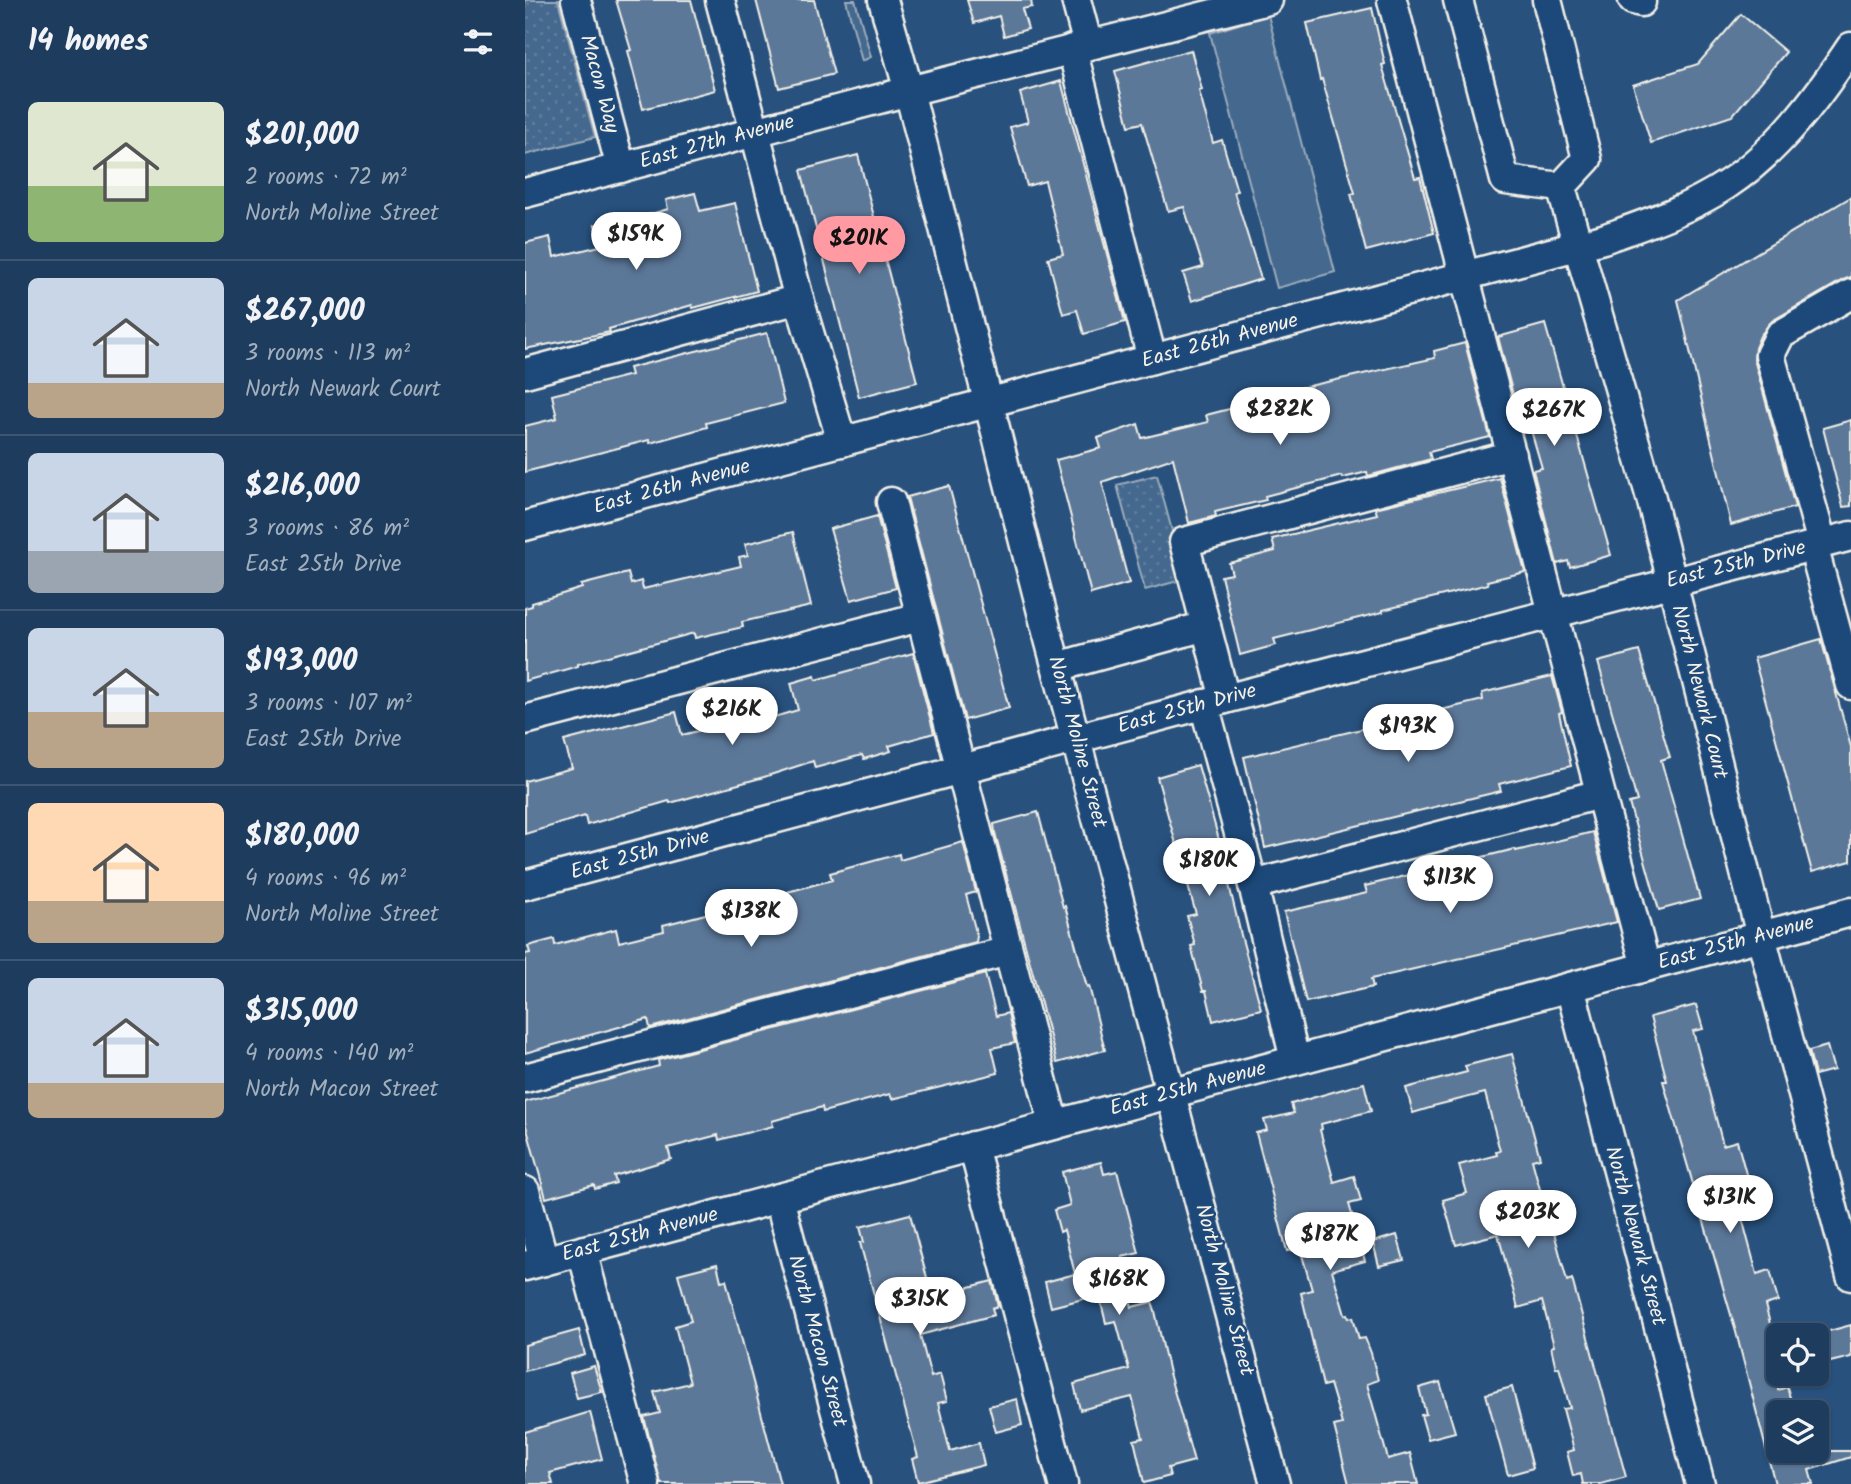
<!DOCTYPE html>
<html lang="en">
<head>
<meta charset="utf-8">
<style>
	body { margin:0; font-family:Kalam,sans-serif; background:#2b4867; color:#f1f3f6; height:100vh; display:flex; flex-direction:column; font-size:26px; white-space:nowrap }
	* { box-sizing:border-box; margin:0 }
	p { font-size:23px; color:#a1aebc }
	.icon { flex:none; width:38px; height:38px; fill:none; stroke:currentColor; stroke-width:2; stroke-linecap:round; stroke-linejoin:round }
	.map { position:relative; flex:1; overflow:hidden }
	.side { display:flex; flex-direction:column; background:#1e3d5e; width:525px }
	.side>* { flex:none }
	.controls { position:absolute; left:1241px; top:1323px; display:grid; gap:14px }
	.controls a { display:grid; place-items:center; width:63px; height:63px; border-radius:10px; background:#1e3d5e; box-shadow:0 2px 5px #0004,0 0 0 2px #3c5673; font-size:35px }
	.price { position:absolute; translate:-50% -60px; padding:0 16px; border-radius:24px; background:#fff; color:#222; font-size:23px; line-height:46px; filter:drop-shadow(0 2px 4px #0008) }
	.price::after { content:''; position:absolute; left:50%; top:42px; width:21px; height:16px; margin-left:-10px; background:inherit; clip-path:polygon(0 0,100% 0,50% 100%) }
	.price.selected { background:#ff9aa2; color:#111 }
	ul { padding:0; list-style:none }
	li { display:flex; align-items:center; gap:21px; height:175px; padding:0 28px }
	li+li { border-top:2px solid #3c5673 }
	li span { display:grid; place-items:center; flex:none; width:196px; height:140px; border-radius:10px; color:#555 }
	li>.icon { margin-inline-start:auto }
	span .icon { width:84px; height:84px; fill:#fffc; stroke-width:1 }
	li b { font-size:30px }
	h2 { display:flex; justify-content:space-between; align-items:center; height:84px; padding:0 28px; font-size:30px }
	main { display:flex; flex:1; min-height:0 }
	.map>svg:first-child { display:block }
</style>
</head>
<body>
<main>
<section class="side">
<h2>14 homes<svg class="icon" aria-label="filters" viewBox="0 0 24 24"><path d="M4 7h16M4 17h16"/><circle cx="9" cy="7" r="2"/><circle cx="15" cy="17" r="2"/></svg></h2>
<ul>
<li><span style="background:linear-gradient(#dfe7d0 60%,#8fb573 0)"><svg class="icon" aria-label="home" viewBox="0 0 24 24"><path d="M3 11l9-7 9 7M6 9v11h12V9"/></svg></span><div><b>$201,000</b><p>2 rooms · 72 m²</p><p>North Moline Street</p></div></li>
<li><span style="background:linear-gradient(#c9d6e8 75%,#b9a48a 0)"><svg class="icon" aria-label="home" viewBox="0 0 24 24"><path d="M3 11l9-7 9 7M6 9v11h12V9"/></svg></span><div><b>$267,000</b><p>3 rooms · 113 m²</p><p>North Newark Court</p></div></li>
<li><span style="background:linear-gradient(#c9d6e8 70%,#9aa5b1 0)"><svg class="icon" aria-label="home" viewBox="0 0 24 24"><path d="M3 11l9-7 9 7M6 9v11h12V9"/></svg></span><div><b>$216,000</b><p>3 rooms · 86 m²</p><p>East 25th Drive</p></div></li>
<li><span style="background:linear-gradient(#c9d6e8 60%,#b9a48a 0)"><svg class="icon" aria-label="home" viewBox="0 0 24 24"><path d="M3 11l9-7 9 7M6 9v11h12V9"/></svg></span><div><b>$193,000</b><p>3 rooms · 107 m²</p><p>East 25th Drive</p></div></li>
<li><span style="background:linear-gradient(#ffd9b3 70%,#b9a48a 0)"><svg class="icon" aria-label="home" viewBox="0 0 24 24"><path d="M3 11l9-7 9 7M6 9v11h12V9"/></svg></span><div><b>$180,000</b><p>4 rooms · 96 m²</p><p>North Moline Street</p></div></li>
<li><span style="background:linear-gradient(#c9d6e8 75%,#b9a48a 0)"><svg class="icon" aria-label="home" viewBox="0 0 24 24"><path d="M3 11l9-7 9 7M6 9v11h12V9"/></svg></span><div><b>$315,000</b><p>4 rooms · 140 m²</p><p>North Macon Street</p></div></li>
</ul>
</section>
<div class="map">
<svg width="1326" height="1484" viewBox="0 0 1326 1484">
	<defs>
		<pattern id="park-dots" width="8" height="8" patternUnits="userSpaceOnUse" patternTransform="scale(1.75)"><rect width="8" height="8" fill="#45688e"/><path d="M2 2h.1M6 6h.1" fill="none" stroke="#607e9e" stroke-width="1.8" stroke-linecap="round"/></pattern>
	</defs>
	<rect width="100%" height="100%" fill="#28517e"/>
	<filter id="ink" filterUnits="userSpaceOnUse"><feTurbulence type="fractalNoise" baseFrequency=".0143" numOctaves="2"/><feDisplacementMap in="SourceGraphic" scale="14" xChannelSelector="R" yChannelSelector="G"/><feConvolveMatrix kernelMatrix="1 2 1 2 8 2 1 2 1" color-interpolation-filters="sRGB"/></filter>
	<g filter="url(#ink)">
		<g fill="#45688e" stroke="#9cacbb" stroke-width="2">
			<path d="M321,0H330L346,57L337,61Z"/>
			<path d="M743,15L810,272L752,288L685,33Z"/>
		</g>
		<g fill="url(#park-dots)" stroke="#9cacbb" stroke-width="2">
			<path d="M0,0H33L70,137L0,155Z"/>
			<path d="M632,475L660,579L620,590L592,485Z"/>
		</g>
		<g fill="#5b7899" stroke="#f4f1e8" stroke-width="2">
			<path d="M91,0H166L190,90L118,109L103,51L106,50Z"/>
			<path d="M231,0H289L309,74L254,88Z"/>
			<path d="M442,0H506L507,7L497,9L503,29L479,36L474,16L449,23Z"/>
			<path d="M847,8L860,64L857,65L890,178L895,177L909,233L841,251L826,194L830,193L797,79L795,80L782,23Z"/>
			<path d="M1216,14L1261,52L1207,116L1126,143L1108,85L1173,64Z"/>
			<path d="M666,50L677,90L674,91L688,143L697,140L712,191L709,192L736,279L667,301L658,273L678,267L659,207L643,211L617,123L604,126L590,71Z"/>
			<path d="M536,81L600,322L559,334L552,310L538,314L523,258L538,254L520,181L502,186L485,127L503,122L495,93Z"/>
			<path d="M333,155L392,382L334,397L276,170Z"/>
			<path d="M170,193L175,211L210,203L232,291L168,308L167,305L84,329L85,332L0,349V243L25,237L29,257L75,246L70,225L98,218L99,222L143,209L141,200Z"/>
			<path d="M1326,197V277L1318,280L1247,321L1235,336L1230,348L1229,359L1270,507L1206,525L1153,300Z"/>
			<path d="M1020,324L1086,555L1045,567L1043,561L1032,564L1008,470L1017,468L1005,427L997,429L973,337Z"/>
			<path d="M242,333L259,403L181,423L182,427L125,443L124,440L0,472V426L32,418L27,395L106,375L104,368Z"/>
			<path d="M940,343L965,437L904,452L906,459L843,476L842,472L818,478L817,476L740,496L741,500L690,512L691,516L664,523L648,458L577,482L604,583L566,594L531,460L576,448L573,438L613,424L617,438L683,422L681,415L740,400L739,396L910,358L909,351Z"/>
			<path d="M1326,420V506L1318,507L1298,428Z"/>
			<path d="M975,478L1000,572L962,581L963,584L858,610V612L749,639L751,645L715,655L696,576L707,574L704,563L750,551L747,539L852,514L850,508Z"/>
			<path d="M424,486L484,708L440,720L382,497Z"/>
			<path d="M352,516L371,588L326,600L305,529Z"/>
			<path d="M268,532L286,606L217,622L218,627L170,638L169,633L53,664V666L0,681V608L7,606V603L57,588L56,585L103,573L106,584L116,581L118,589L216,566L214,557L223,555L220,544Z"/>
			<path d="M1296,639L1326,747V861L1287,872L1229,658Z"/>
			<path d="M1114,651L1145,757L1136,760L1175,899L1134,910L1104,803L1112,801L1073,662Z"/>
			<path d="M388,653L409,733L364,746L366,751L339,759L337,755L290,768L288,761L239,777L145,803L144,801L62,825L60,816L0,834V781L47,768L39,741L151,712L157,735L212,721L214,727L273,710L266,683L290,676L291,680Z"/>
			<path d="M1027,676L1037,712L1034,713L1046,766L974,784L976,791L740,848L719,757L958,700L957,693Z"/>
			<path d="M673,765L703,872H701L716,935L736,1009L688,1021L681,991H678L666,946L670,945L662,916L671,914L632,777Z"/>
			<path d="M513,812L538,907L540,906L562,987L564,986L580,1050L532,1063L470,833L469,824Z"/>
			<path d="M1068,832L1092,922L846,979L848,987L781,1002L759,912L842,893L840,886L990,849L991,851Z"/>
			<path d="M438,842L451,892L441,895L452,936L451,942L125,1028L123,1019L0,1053V954L5,953L3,946L29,939L30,945L91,929L94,942L139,931L138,925L196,910L198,915L242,904L240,898L307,880L305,873L374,854L375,860Z"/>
			<path d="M460,974L471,1016L483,1013L490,1043L467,1048L473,1073L367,1099L365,1094L298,1112L297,1107L247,1121L248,1126L194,1140L193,1135L143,1148L146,1159L89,1176L91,1183L70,1189L69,1185L21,1198L0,1122V1102L134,1066L133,1060Z"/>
			<path d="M1171,1005L1178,1029L1168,1031L1198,1145L1212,1141L1232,1214L1217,1218L1232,1274L1245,1270L1253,1301L1240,1305L1253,1353V1390L1262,1387L1269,1412H1253V1451H1326V1457L1284,1470L1288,1484H1250L1211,1332L1138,1081H1142L1125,1017Z"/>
			<path d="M1302,1046L1309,1070L1290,1075L1284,1051Z"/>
			<path d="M987,1054L1015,1158L1007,1160L1022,1215L1024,1214L1042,1281L1047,1279L1101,1477L1076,1484H1058L1056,1474L1048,1476L1042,1452L1049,1450L1038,1409L1045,1408L1034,1367L1031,1368L1026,1347L1029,1346L1017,1301L993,1308L973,1234L931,1245L918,1200L942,1193L934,1165L972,1155L971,1152L975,1151L960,1093L908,1106V1107L888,1113L881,1088L942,1072L940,1066Z"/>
			<path d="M839,1083L846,1111L796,1124L797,1129L795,1130L809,1182L829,1176L836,1201L824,1204L840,1261L807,1270L820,1315L823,1314L824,1318L828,1317L834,1339L840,1338L846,1353L853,1380L842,1384L863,1459L885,1453L893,1484H824L809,1426L817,1424L805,1384L798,1386L776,1293L787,1290L775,1248L762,1251L731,1133L742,1130L739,1120L769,1113L766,1104Z"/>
			<path d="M576,1162L579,1174L592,1171L614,1253L597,1257L600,1267L596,1268L607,1307L627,1302L630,1311L644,1373L669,1461L643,1468L645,1476L619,1483L609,1440L618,1438L607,1397L555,1410L549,1384L604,1369L591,1321L581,1323L574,1295L526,1307L520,1282L550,1274L539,1230L535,1232L529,1210L545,1205L537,1172Z"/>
			<path d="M385,1214L407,1297L467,1281L473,1306L467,1308L469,1315L395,1335L406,1377L415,1374L422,1401L413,1403L425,1451L454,1443L459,1465L393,1482L387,1459L393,1457L335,1243L339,1242L335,1227Z"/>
			<path d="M872,1235L879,1260L854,1266L848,1242Z"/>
			<path d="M192,1264L196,1281L201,1280L255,1484H136L119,1417L135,1413L129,1392L165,1383L150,1326L166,1321L153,1274Z"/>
			<path d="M1326,1325V1357L1301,1363L1293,1334Z"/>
			<path d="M54,1330L60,1355L0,1371V1345Z"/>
			<path d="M69,1366L77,1392L52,1398L45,1373Z"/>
			<path d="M915,1382L930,1432L903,1439L896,1415L901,1414L894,1388Z"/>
			<path d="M987,1387L1008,1468L983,1475L961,1394Z"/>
			<path d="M492,1399L497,1425L471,1432L464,1406Z"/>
			<path d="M65,1412L77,1459L25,1473L28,1484H0V1432Z"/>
		</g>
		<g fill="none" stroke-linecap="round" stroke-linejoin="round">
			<g stroke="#f4f1e8" stroke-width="33">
				<g id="minor">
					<path d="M51,0L96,168"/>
					<path d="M195,0L274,299L317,442"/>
					<path d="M358,0L384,91L520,624L750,1484"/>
					<path d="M551,0L563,45"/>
					<path d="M867,0L1121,967"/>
					<path d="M933,0L980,180L1036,187"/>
					<path d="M1022,0L1062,159L1036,187"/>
					<path d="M1108,0L1116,2"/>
					<path d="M547,49L627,359"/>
					<path d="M1036,187L1126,498L1236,936L1326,1276"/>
					<path d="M0,193L384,91L743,0"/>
					<path d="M0,373L274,299"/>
					<path d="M366,502L529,1125"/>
					<path d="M0,526L1078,239C1120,224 1163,210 1201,185C1253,151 1292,98 1326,47"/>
					<path d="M1297,543L1245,355L1255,335L1326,294"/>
					<path d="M1288,546L1326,685"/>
					<path d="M532,667L681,626"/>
					<path d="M700,699L659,542L987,455"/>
					<path d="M679,704L728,885L770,1060"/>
					<path d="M0,720L395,617"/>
					<path d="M0,885L700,699L1326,536"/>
					<path d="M728,885L1075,794"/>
					<path d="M1045,987L1175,1484"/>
					<path d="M0,1078L483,951"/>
					<path d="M448,1146L538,1484"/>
					<path d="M0,1191L19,1261"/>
					<path d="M254,1198L330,1484"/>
					<path d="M57,1251L120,1484"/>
					<path d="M0,1266L1326,912"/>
				</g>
			</g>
			<use href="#minor" stroke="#1f4a7a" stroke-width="28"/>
		</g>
	</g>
	<g text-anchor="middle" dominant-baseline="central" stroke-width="5" stroke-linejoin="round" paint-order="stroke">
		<g font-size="21" fill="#f4f1e8" stroke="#1f4a7a">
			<text transform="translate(74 84) rotate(75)">Macon Way</text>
			<text transform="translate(192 142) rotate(-15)">East 27th Avenue</text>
			<text transform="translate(695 341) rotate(-15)">East 26th Avenue</text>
			<text transform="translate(147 487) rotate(-15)">East 26th Avenue</text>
			<text transform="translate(1211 565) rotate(-14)">East 25th Drive</text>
			<text transform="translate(1174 692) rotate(76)">North Newark Court</text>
			<text transform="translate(662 709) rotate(-15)">East 25th Drive</text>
			<text transform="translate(552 742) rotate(75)">North Moline Street</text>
			<text transform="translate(115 855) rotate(-15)">East 25th Drive</text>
			<text transform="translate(1211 943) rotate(-15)">East 25th Avenue</text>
			<text transform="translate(663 1089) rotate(-15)">East 25th Avenue</text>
			<text transform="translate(115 1235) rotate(-15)">East 25th Avenue</text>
			<text transform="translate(1110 1236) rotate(75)">North Newark Street</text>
			<text transform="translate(699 1290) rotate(75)">North Moline Street</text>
			<text transform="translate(292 1341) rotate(75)">North Macon Street</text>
		</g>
	</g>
</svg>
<div class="controls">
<a><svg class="icon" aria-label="locate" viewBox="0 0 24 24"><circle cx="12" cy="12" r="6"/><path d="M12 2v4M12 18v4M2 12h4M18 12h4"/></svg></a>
<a><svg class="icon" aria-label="layers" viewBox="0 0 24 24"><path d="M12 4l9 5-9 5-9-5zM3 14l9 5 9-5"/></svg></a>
</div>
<b class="price" style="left:111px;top:272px">$159K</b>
<b class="price selected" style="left:334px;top:276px">$201K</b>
<b class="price" style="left:755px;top:447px">$282K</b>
<b class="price" style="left:1029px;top:448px">$267K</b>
<b class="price" style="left:207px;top:747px">$216K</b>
<b class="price" style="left:883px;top:764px">$193K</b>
<b class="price" style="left:684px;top:898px">$180K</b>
<b class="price" style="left:925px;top:915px">$113K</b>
<b class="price" style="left:226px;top:949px">$138K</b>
<b class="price" style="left:1205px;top:1235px">$131K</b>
<b class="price" style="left:1003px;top:1250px">$203K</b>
<b class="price" style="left:805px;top:1272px">$187K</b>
<b class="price" style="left:594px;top:1317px">$168K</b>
<b class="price" style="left:395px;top:1337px">$315K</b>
</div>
</main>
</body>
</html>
